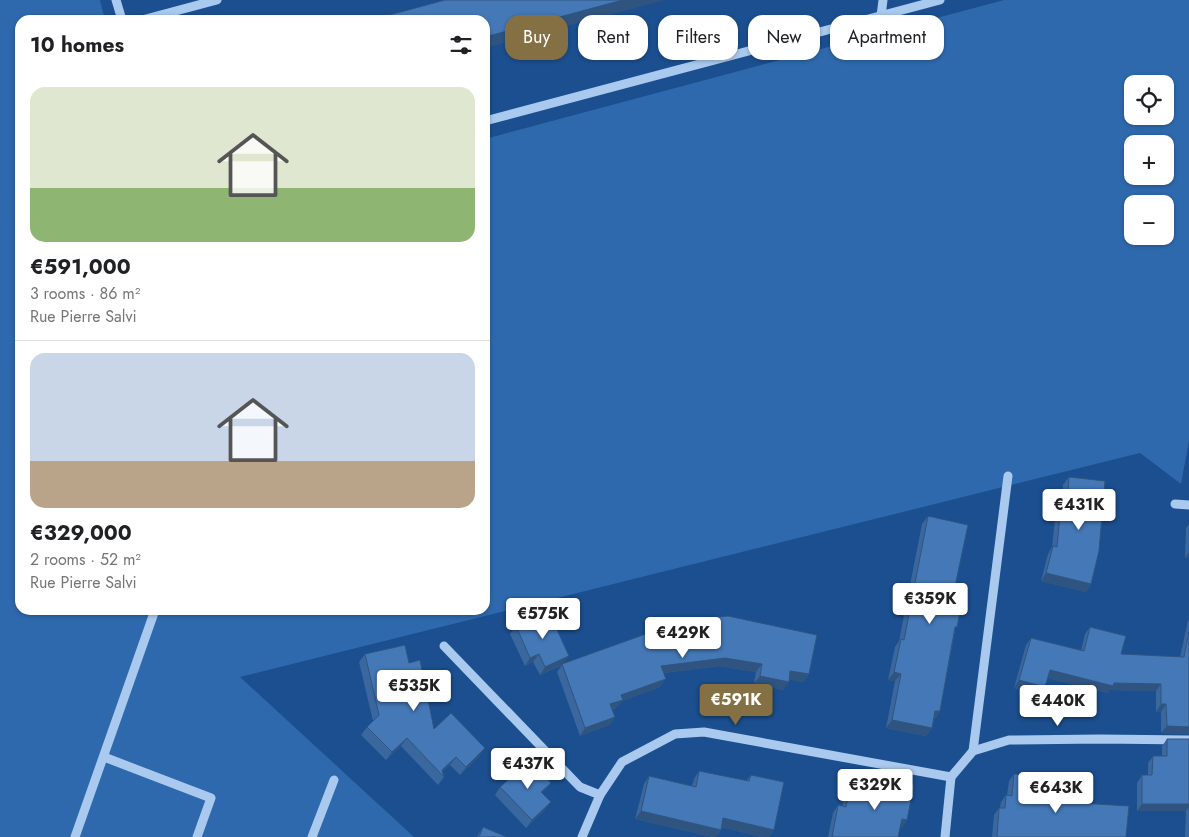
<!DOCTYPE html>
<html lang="en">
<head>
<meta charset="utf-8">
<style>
	body { margin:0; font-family:Jost,sans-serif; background:#f6f6f6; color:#202124; height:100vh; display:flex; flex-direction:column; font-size:19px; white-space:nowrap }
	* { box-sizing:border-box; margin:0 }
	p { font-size:16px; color:#757577 }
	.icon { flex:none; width:28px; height:28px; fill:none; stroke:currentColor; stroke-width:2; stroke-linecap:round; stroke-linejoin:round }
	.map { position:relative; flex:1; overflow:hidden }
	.sheet { position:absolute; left:15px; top:15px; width:475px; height:600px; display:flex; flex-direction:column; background:#fff; border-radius:15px; box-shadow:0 1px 4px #0004 }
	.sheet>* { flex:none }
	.guide { position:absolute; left:505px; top:15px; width:475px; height:45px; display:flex; gap:10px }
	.controls { position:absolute; left:1124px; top:75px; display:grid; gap:10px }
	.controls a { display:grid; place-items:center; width:50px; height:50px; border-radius:10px; background:#fff; box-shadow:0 1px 4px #0004; font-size:25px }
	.price { position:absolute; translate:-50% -42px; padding:0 11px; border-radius:5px; background:#fff; color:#222; font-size:16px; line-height:32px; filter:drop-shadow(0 1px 2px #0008) }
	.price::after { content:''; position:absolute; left:50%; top:30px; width:15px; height:11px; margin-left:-8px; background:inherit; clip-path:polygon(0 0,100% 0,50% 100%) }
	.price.selected { background:#847042; color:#fff }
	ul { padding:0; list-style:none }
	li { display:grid; align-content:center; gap:10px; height:265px; padding:0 15px }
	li+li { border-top:1px solid #e0e0e0 }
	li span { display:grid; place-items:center; height:155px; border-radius:15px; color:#555 }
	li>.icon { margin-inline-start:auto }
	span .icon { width:90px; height:90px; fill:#fffc; stroke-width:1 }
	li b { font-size:21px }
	h2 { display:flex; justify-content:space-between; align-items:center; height:60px; padding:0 15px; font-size:21px }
	.pill { padding:0 18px; border-radius:15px; background:#fff; box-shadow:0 1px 4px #0004; font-size:18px; line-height:45px }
	.pill.selected { background:#847042; color:#fff }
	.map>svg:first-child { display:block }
</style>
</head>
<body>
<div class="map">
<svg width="1189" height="837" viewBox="0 0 1189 837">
	<rect width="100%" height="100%" fill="#1b4f8f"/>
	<path fill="#2e69ad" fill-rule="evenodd" d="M0,0H100L105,20H20V610H485V139L1004,0H1189V440L1181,484L1140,453L240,677L414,837H0ZM1132,84H1165V116H1132ZM1132,144H1165V176H1132ZM1132,204H1165V236H1132Z"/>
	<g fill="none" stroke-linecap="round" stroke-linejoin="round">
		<g stroke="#a9c9ee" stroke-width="9">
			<path d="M116,0L122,20"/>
			<path d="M881,16L883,0"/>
			<path d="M142,20L217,0"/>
			<path d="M485,121L940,0"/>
			<path d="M1175,504L1189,505"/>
			<path d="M444,646L580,787L600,795"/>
			<path d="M973,751L1008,476"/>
			<path d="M104,757L211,798L197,837"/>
			<path d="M951,777L973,751L1009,740L1100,739L1189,740"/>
			<path d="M75,837L155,610"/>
			<path d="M312,837L334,780"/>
			<path d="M582,837L600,795L622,762L675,734L704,732L951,777"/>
			<path d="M945,837L951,777"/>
		</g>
	</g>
	<g fill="#3a679d">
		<path d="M1069,477L1091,584L1086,592L1041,581L1048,554L1052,547L1057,500L1063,492V485Z"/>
		<path d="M928,516L954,591L955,631L940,711L935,719H934L932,728L926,736L886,728L895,681L888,680L895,647L899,641L922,524Z"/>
		<path d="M1189,524V558H1185L1186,528Z"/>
		<path d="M1189,619V734L1161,733V712H1156V691L1110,690L1108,693L1048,678L1040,694L1014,688L1026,645L1031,638L1081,651L1085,634L1090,627L1121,654L1180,657L1188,621Z"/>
		<path d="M682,621L809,674L803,682L789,679L783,690L754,683L756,672L720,666L663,673L660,687L622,701L617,707L612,710L615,717L609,725L580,736L557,672L562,665L540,675L533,662L525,666L510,634L516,626L563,664Z"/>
		<path d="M365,654L409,663L434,729L485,748L479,756L460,775L450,765L442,772L444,777L438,785L401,746L386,760L361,735L367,727L373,721L359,662Z"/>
		<path d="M1167,739H1189V837H1185L1186,811H1137V783L1142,775H1148V763L1153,756H1162V746Z"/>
		<path d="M699,771L746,781L751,775L774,830L769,837H762L721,827V830L715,837H713L635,819L644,784L649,776L692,786L694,779Z"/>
		<path d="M1014,774L1049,797L1069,800L1080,803L1126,837H992L994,815L999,808H1000L1001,802L1006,795H1007L1009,781Z"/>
		<path d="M873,776L907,820L902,828L900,827L898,837H828L833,813L838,805L842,806L844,799L849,791L865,795L867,784Z"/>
		<path d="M551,783L542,793L545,810L526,828L495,795L500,787Z"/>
		<path d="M483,827L507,837H477Z"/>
	</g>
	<g fill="#305480">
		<path d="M623,0H665L485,48V37Z"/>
		<path d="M1189,552V558H1185Z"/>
		<path d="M1046,573L1091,584L1086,592L1041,581Z"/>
		<path d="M539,654L533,662L525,666L530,658Z"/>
		<path d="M569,656L563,664L540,675L545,667Z"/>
		<path d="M725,658L762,664L756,672L720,666L655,674L661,666Z"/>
		<path d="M1050,670L1114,683L1161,684L1156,691L1110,690L1108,693L1045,677Z"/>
		<path d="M790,671L809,674L803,682L785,679Z"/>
		<path d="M894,672L901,674L895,681L888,680Z"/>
		<path d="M760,676L789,682L783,690L754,683Z"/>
		<path d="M666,679L660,687L622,701L617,707L604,712L610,704L621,695Z"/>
		<path d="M1019,680L1045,687L1040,694L1014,688Z"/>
		<path d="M1161,704H1166L1161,712H1156Z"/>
		<path d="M935,711H940L935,719H930Z"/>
		<path d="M615,717L609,725L580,736L585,728Z"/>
		<path d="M892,720L932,728L926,736L886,728Z"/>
		<path d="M1167,726L1189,727V734L1161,733Z"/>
		<path d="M407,738L401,746L386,760L392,752Z"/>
		<path d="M485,748L479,756L460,775L466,767Z"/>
		<path d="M456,757L450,765L440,774L442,770Z"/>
		<path d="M551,783L545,790L536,800L541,792Z"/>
		<path d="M551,802L545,810L526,828L532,820Z"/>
		<path d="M1142,804H1189V807L1186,811H1137Z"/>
		<path d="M641,811L721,830L715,837H713L635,819Z"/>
		<path d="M723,818L774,830L769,837H762L717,826Z"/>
		<path d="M902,819L907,820L902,828L896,827Z"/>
	</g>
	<g fill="#4478b7" stroke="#305480">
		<path d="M445,0H623L485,37V20H371Z"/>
		<path d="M1069,477L1105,481L1099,551L1091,584L1046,573L1053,546L1057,547L1062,492H1068Z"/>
		<path d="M928,516L968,525L954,591L964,593L957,627H955L940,711H935L932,728L892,720L901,674L894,672L901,639L904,640Z"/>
		<path d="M549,612L569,656L545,667L539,654L530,658L516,626Z"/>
		<path d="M728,616L817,635L809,674L790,671L789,682L760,676L762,664L725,658L661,666L666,679L621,695L623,700L610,704L615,717L585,728L562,664L682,621Z"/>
		<path d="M1090,627L1126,636L1121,654L1184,657L1189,632V727L1167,726L1166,704H1161V684L1114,683L1113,686L1050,670L1045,687L1019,680L1031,638L1084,651Z"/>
		<path d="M405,645L409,663L420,660L434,729L451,713L485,748L466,767L456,757L442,770L444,777L407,738L392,752L367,727L379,715L365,654Z"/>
		<path d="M1167,739H1189V804H1142V775H1152L1153,756H1167Z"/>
		<path d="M530,760L551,783L541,792L551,802L532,820L500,787Z"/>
		<path d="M699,771L749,781L751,775L784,782L774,830L723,818L721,830L641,811L649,776L696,787Z"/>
		<path d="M1014,774L1051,777L1049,797L1070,798L1069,800L1080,801V803L1129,806L1126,837H997L999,808H1005L1006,795L1012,796Z"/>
		<path d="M873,776L914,785L907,820L902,819L898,837H832L838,805L846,807L849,791L868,795Z"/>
		<path d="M483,827L507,837H479Z"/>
	</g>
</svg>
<div class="controls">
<a><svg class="icon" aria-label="locate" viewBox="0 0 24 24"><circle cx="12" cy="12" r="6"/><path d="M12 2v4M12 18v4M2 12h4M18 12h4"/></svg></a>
<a>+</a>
<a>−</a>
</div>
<b class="price" style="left:1079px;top:531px">€431K</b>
<b class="price" style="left:930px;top:625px">€359K</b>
<b class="price" style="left:543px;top:640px">€575K</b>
<b class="price" style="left:683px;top:659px">€429K</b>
<b class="price" style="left:414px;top:712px">€535K</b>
<b class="price selected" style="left:736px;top:726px">€591K</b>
<b class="price" style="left:1058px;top:727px">€440K</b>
<b class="price" style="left:528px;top:790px">€437K</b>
<b class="price" style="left:875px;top:811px">€329K</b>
<b class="price" style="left:1056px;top:814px">€643K</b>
<div class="guide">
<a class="pill selected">Buy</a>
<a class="pill">Rent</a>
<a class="pill">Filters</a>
<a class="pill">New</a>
<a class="pill">Apartment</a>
</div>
<section class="sheet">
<h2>10 homes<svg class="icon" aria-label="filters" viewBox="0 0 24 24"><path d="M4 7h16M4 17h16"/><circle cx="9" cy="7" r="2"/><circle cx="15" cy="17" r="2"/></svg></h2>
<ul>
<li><span style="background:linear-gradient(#dfe7d0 65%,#8fb573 0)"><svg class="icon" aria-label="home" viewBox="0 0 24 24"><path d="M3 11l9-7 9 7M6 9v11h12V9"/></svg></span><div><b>€591,000</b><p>3 rooms · 86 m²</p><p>Rue Pierre Salvi</p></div></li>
<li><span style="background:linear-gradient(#c9d6e8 70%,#b9a48a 0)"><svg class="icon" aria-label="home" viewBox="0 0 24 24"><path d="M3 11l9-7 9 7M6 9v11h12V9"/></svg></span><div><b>€329,000</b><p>2 rooms · 52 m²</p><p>Rue Pierre Salvi</p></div></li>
</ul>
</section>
</div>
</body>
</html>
